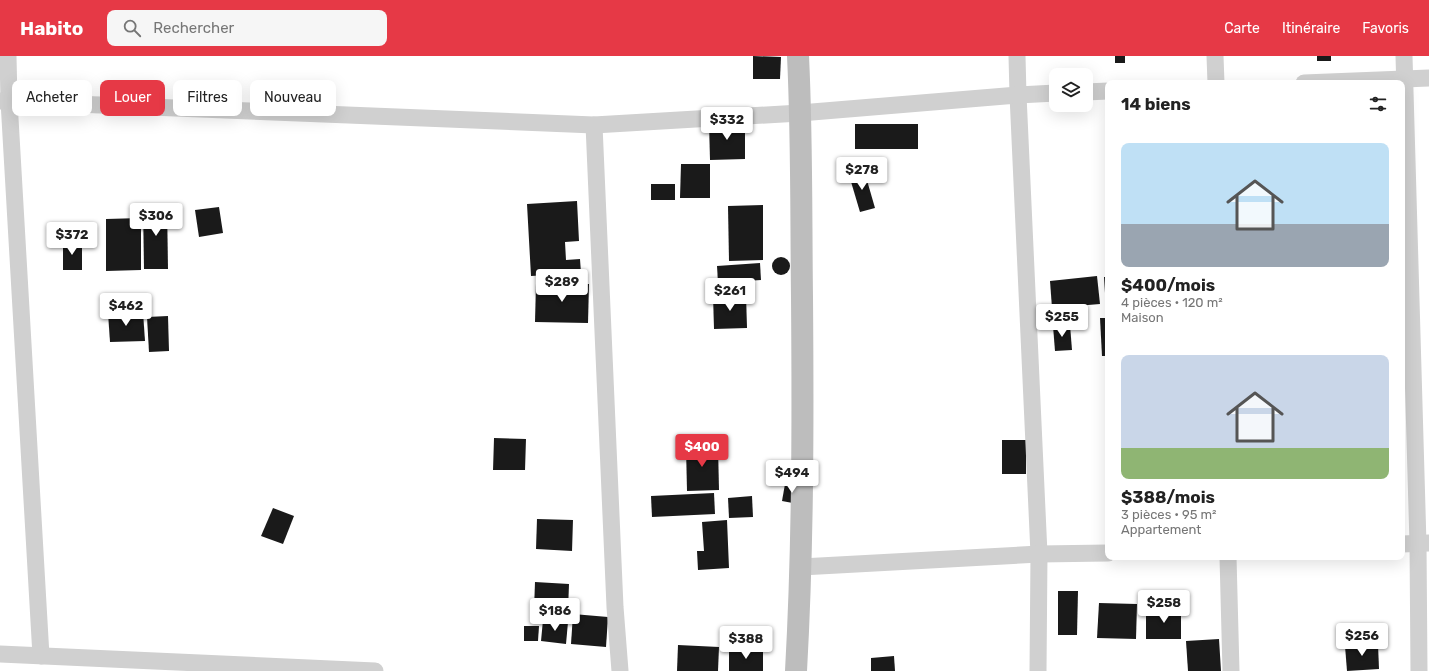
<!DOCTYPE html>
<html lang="fr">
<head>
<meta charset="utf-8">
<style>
	body { margin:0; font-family:Rubik,sans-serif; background:#f6f6f6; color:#222; height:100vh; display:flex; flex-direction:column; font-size:15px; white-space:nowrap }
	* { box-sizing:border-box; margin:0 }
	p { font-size:13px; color:#767676 }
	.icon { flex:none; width:22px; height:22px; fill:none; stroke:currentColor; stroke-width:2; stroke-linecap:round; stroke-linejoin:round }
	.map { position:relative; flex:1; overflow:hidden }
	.details { position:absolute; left:1105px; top:24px; width:300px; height:480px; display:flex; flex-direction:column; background:#fff; border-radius:8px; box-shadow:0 4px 16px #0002 }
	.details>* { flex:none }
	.banner { position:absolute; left:12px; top:24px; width:380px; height:36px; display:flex; gap:8px }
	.buttons { position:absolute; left:1049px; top:12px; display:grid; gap:8px }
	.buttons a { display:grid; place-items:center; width:44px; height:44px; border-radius:8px; background:#fff; box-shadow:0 4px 16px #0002; font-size:20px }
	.price { position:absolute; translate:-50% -34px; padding:0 9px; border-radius:4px; background:#fff; color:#222; font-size:13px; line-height:26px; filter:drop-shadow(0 1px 2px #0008) }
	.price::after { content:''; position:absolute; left:50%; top:24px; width:12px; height:9px; margin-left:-6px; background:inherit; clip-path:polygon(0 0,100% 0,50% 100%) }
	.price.current { background:#e63946; color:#fff }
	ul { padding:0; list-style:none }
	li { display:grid; align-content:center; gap:8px; height:212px; padding:0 16px }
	li span { display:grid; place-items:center; height:124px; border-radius:8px; color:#555 }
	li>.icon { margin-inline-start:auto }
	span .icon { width:72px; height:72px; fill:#fffc; stroke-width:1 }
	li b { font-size:17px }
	h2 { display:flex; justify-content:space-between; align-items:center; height:48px; padding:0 16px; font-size:17px }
	.pill { padding:0 14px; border-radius:8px; background:#fff; box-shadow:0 4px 16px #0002; font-size:14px; line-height:36px }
	.pill.current { background:#e63946; color:#fff }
	header { display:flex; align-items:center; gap:24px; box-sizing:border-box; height:56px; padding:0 20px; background:#e63946; color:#fff }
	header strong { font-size:19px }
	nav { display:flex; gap:22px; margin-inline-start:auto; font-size:14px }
	.search { width:280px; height:36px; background:#f6f6f6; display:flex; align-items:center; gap:10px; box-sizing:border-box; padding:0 14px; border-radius:8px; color:#767676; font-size:15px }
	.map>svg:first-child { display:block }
</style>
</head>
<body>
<header>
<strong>Habito</strong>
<div class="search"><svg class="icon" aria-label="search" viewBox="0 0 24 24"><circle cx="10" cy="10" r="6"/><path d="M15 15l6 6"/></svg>Rechercher</div>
<nav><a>Carte</a><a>Itinéraire</a><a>Favoris</a></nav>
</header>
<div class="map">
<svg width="1429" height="615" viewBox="0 0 1429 615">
	<rect width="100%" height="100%" fill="#fff"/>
	<g fill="#1a1a1a">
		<path d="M753,0L781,1L780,23H753Z"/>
		<rect x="1115" y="0" width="10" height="7"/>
		<rect x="1317" y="0" width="14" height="5"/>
		<path d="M745,66V103L710,104L709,67Z"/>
		<rect x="855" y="68" width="63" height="25"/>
		<path d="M681,108H710V142H680Z"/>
		<path d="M864,114L875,152L860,156L849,119Z"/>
		<rect x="651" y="128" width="24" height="16"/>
		<path d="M577,145L579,185L565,186L566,204L580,203L581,217L531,220L527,148Z"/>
		<path d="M167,149L168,213H144L143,150Z"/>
		<path d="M763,149V204L729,205L728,150Z"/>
		<path d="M219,151L223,177L199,181L195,154Z"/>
		<path d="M141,162V214L106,215V163Z"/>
		<rect x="63" y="187" width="19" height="27"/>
		<circle cx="781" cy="210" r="9"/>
		<path d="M760,207L761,224L718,227L717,210Z"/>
		<path d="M1097,220L1100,248L1052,252L1050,225Z"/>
		<path d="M1104,221H1108V252H1106Z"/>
		<path d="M536,227L589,228L588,267L535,266Z"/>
		<path d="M746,238L747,272L714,273L713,239Z"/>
		<path d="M143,256L145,285L110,286L108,257Z"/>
		<path d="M168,260L169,295L149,296L147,261Z"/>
		<path d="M1100,262H1108V300H1102Z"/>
		<path d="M1070,269L1072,294L1055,295L1053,270Z"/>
		<path d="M494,382L526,383L525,414H493Z"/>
		<rect x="1002" y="384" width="24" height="34"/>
		<path d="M718,390L719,434L687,435L686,391Z"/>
		<path d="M785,428L801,431L798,448L782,445Z"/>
		<path d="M714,437L715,458L652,461L651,440Z"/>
		<path d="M752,440L753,461L729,462L728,442Z"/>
		<path d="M273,452L294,460L283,488L261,480Z"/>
		<path d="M537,463L573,464L572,495L536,493Z"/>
		<path d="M727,464L729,512L698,514L697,495H704L702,466Z"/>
		<path d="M535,526L569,528L568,555L534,554Z"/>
		<path d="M1058,535H1078L1077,579H1058Z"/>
		<path d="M1099,547L1137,548L1136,583L1097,582Z"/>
		<rect x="1146" y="552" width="35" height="31"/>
		<path d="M573,558L608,561L606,591L571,588Z"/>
		<path d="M543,564L568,566L566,588L541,585Z"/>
		<path d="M524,570H539L538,585H524Z"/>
		<path d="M1219,583L1221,615H1188L1186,585Z"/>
		<path d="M1378,588L1379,613L1347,615L1345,590Z"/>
		<path d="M678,589L719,591L718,615H677Z"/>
		<path d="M729,593L763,594V615H729Z"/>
		<path d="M894,600L895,615H871V602Z"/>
	</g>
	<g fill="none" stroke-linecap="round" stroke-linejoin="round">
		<g stroke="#d0d0d0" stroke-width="17">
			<path d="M8,0L9,45L41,600"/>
			<path d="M1017,0L1018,39L1039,498L1038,615"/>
			<path d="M1215,0L1216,27"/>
			<path d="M1404,0L1418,488L1419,615"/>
			<path d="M1304,27L1429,22"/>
			<path d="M1086,36L1108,35"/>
			<path d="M0,45L594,69L800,57L1018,39L1056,37"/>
			<path d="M594,69L615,551L620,615"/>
			<path d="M1402,488L1429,487"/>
			<path d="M1228,501L1231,615"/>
			<path d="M801,511L1039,498L1108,497"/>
			<path d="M0,598L375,615"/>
		</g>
		<path stroke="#bdbdbd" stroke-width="22" d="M796,615C803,490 803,366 802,241C801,161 802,80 798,0"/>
	</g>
</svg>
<div class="buttons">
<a><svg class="icon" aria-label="layers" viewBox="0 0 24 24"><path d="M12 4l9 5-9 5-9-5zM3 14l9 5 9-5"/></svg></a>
</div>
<b class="price" style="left:727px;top:85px">$332</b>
<b class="price" style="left:862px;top:135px">$278</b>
<b class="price" style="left:156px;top:181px">$306</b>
<b class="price" style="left:72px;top:200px">$372</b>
<b class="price" style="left:562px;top:247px">$289</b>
<b class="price" style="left:730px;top:256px">$261</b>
<b class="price" style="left:126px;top:271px">$462</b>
<b class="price" style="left:1062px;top:282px">$255</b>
<b class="price current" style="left:702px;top:412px">$400</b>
<b class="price" style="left:792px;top:438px">$494</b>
<b class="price" style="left:1164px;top:568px">$258</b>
<b class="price" style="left:555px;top:576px">$186</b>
<b class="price" style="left:1362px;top:601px">$256</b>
<b class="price" style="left:746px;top:604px">$388</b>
<div class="banner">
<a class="pill">Acheter</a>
<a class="pill current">Louer</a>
<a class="pill">Filtres</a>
<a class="pill">Nouveau</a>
</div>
<section class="details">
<h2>14 biens<svg class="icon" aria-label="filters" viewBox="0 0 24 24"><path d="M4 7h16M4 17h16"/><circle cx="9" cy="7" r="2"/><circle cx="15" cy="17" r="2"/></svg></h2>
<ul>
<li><span style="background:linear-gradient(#bfe0f5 65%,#9aa5b1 0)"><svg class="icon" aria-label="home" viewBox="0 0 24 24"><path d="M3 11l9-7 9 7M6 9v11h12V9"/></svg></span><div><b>$400/mois</b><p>4 pièces · 120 m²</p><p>Maison</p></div></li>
<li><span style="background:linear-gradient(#c9d6e8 75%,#8fb573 0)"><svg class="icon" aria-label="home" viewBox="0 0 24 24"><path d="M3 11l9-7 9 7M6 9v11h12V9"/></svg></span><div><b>$388/mois</b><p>3 pièces · 95 m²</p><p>Appartement</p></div></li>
</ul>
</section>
</div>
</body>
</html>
